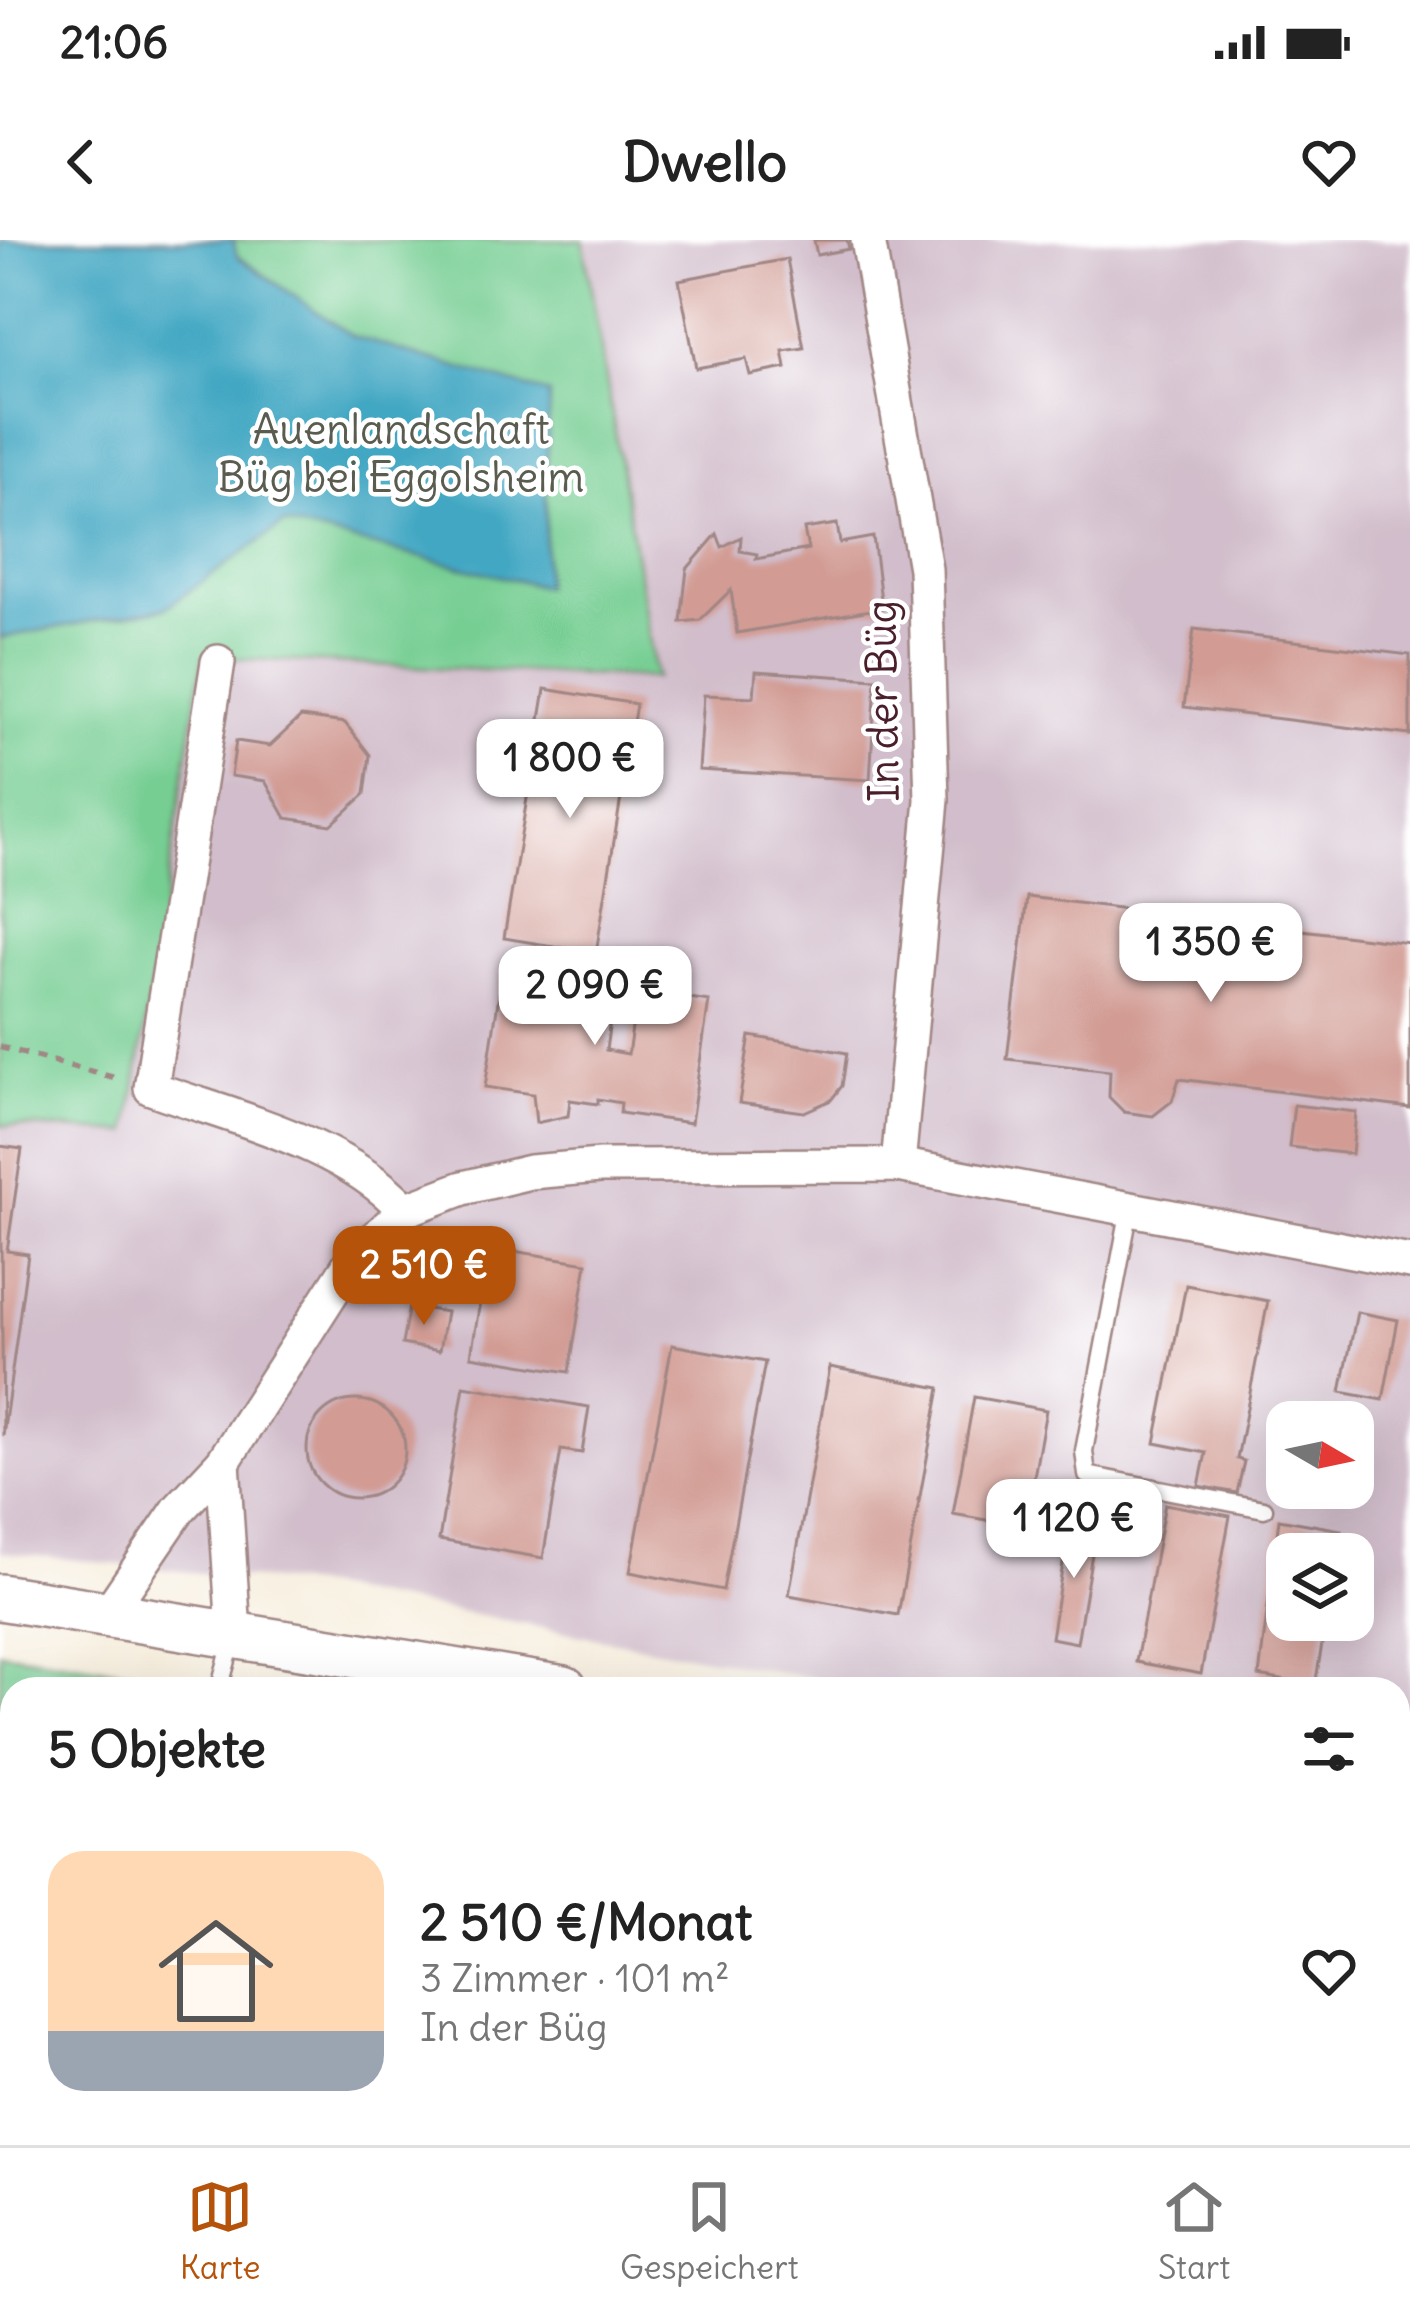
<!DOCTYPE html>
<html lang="de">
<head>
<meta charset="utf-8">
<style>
	body { margin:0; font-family:Delius,sans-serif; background:#f6f6f6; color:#222; height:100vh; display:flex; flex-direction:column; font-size:45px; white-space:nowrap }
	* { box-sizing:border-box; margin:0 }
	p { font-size:39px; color:#767676 }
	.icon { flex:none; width:66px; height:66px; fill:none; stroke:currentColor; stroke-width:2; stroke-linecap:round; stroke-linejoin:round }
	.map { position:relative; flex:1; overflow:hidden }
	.drawer { position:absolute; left:0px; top:1437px; width:1410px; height:468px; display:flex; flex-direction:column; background:#fff; border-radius:36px 36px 0 0; box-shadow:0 12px 48px #0002 }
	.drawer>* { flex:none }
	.needle { width:78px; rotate:99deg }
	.buttons { position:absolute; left:1266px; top:1161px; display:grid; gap:24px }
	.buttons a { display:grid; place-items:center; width:108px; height:108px; border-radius:24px; background:#fff; box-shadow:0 12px 48px #0002; font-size:60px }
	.price { position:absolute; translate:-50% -102px; padding:0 27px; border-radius:24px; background:#fff; color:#222; font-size:39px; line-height:78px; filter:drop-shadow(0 3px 6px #0008) }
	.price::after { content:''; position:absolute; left:50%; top:72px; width:36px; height:27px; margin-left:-18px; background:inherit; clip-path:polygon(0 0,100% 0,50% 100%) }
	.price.on { background:#b45309; color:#fff }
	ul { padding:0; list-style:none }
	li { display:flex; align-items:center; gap:36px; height:300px; padding:0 48px }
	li+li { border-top:3px solid #e0e0e0 }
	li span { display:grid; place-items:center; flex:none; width:336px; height:240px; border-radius:36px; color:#555 }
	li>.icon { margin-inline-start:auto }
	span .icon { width:144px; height:144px; fill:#fffc; stroke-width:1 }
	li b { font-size:51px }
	h2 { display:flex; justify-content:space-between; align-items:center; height:144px; padding:0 48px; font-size:51px }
	.status { display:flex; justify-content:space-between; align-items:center; height:84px; padding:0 60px; background:#fff; direction:ltr }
	.status svg { height:33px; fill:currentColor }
	header { display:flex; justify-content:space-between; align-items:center; height:156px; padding:0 48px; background:#fff; font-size:54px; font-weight:700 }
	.tabs { display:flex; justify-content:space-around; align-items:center; height:168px; border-top:3px solid #e0e0e0; background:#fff; font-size:33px; color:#767676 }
	.tabs a { display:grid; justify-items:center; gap:6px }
	.tabs .on { color:#b45309 }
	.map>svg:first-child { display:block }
</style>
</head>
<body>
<div class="status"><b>21:06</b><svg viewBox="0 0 49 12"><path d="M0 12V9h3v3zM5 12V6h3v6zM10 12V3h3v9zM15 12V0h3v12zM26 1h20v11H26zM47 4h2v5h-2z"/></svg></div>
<header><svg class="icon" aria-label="back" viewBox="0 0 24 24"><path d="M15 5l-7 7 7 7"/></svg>Dwello<svg class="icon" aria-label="heart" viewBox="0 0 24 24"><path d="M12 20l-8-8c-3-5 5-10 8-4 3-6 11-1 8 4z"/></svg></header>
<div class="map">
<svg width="1410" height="1905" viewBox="0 0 1410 1905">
	<rect width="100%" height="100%" fill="#fff"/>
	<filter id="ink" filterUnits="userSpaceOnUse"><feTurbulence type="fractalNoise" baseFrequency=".00833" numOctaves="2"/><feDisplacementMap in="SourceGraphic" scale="24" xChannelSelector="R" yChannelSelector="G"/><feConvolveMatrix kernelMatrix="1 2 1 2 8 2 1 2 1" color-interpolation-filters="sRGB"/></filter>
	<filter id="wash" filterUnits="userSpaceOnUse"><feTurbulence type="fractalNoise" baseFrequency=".004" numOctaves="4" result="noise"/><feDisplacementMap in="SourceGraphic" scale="48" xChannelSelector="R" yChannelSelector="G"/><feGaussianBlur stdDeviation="2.7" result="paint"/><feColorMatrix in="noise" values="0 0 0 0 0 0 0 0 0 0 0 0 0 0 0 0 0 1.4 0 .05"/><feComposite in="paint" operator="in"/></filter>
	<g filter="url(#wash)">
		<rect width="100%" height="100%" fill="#f6eddc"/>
		<path fill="#d1bdcb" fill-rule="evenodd" d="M554,0H1410V1539L1398,1538V1449H872L313,1345L0,1312V870L193,405ZM1287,1182H1353V1248H1287ZM1287,1314H1353V1380H1287Z"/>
		<g fill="#76ce93" stroke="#60765f" stroke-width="3">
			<path d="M0,0H583L656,438L203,417L128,893L0,885Z"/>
			<path d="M0,1412L153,1435L158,1449H12V1472L0,1470Z"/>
		</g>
		<g fill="#43a7c3" stroke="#466377" stroke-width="3">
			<path d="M0,0H233L237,16L352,96L549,154L544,347L284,284L165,368L0,398Z"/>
			<path d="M0,1656L12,1718V1893H73L80,1905H0Z"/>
		</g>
		<g id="blocks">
			<g fill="#d29c94">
				<path d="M814,0H847L849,9L817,15Z"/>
				<path d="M787,19L804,108L783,111L786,128L750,135L746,119L696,128L679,40Z"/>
				<path d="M837,284L840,303L873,297L882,368L737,393L731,350L700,380L681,382L687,329L717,294L722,307L741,297L740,311L757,314L756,319L808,309L804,289Z"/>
				<path d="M1194,389L1410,415V495L1184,467Z"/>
				<path d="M756,431L876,439L870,540L699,530L704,455L754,457Z"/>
				<path d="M545,449L636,464L596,713L504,698Z"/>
				<path d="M301,477L345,483L370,515L365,554L331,585L286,578L265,541L231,536L236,501L270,506Z"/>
				<path d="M1027,657L1410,703V868L1179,839L1172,861L1153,876L1124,872L1109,857L1110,831L1007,819Z"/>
				<path d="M503,728L615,744L606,810L628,814L638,750L709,761L691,883L620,873L621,863L598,859V864L570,860L568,876L536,883L533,854L485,847Z"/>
				<path d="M750,796L847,813L842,846L831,860L804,872L739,863Z"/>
				<path d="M1294,865L1356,872L1352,914L1289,907Z"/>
				<path d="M0,906L22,909L7,1011L28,1014L3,1196Z"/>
				<path d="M489,1007L587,1023L569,1132L471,1116Z"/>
				<path d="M1186,1045L1268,1061L1237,1219L1244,1221L1237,1253L1199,1246L1206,1213L1155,1203Z"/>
				<path d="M409,1066L446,1072L439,1111L402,1104Z"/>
				<path d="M1357,1072L1398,1080L1383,1160L1341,1152Z"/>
				<path d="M672,1105L765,1122L723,1350L630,1332Z"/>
				<path d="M830,1127L940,1148L898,1375L789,1355Z"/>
				<path d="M464,1146L589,1167L582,1213L561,1210L543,1318L439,1300Z"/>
				<path d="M974,1157L1046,1170L1025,1287L953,1274Z"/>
				<circle cx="356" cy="1209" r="49"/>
				<path d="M1165,1264L1230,1276L1201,1434L1136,1422Z"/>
				<path d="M1279,1279L1341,1290L1337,1314H1287V1380H1326L1315,1446L1259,1436Z"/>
				<path d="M1070,1280L1097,1284L1077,1403L1051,1398Z"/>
			</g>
		</g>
	</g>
	<g filter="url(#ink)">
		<use href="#blocks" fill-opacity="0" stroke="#a08684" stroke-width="3"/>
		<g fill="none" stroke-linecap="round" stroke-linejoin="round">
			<g stroke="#a08684" stroke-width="21">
				<g id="lane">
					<path d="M1130,968L1084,1211L1087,1235L1264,1269"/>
					<path d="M219,1449L233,1399"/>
					<path d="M1398,1734L1410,1731"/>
					<path d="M391,1893L392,1905"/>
					<path d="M1304,1893L1318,1905"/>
				</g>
			</g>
			<g stroke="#a08684" stroke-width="38">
				<g id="street">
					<path d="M868,0L925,329L932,560L898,925"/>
					<path d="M218,422L151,848C234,878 344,903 405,970"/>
					<path d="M223,1222L234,1393"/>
					<path d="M108,1373L179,1269L223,1222L351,1022L405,970L463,948L530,932L600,926L898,925L1410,1022"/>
				</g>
			</g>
			<g stroke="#a08684" stroke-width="50">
				<g id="secondary">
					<path d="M0,1357L564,1449"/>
					<path d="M1398,1584L1410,1586"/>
					<path d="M878,1893L879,1905"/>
				</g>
			</g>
			<path stroke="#a08684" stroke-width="6" stroke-dasharray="9 9" stroke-linecap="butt" d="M0,807L119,839"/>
			<use href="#lane" stroke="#fff" stroke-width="16"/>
			<use href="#street" stroke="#fff" stroke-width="33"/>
			<use href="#secondary" stroke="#fff" stroke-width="45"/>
		</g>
	</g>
	<g text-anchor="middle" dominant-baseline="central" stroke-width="9" stroke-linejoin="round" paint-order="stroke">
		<g font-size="42" fill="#595c4f" stroke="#fff">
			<text x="401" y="189">Auenlandschaft<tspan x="401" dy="48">Büg bei Eggolsheim</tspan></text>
		</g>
		<g font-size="42" fill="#4a1f2b" stroke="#fff">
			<text transform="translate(882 461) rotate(-91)">In der Büg</text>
		</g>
	</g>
</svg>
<div class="buttons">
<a><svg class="needle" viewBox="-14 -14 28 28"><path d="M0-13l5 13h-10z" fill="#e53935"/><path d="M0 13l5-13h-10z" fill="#767676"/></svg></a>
<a><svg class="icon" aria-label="layers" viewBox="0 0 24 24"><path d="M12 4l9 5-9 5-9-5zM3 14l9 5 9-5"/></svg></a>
</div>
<b class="price" style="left:570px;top:581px">1 800 €</b>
<b class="price" style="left:1211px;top:765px">1 350 €</b>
<b class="price" style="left:595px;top:808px">2 090 €</b>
<b class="price on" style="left:424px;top:1088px">2 510 €</b>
<b class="price" style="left:1074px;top:1341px">1 120 €</b>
<section class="drawer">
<h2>5 Objekte<svg class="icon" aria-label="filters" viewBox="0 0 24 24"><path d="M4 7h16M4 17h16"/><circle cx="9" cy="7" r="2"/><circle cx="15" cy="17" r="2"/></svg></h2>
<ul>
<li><span style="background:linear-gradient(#ffd9b3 75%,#9aa5b1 0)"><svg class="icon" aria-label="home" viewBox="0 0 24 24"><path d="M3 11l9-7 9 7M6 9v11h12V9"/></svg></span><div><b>2 510 €/Monat</b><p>3 Zimmer · 101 m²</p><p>In der Büg</p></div><svg class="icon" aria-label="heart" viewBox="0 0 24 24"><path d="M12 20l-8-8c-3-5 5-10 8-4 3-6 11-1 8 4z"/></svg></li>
</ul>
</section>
</div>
<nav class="tabs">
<a class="on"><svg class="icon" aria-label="map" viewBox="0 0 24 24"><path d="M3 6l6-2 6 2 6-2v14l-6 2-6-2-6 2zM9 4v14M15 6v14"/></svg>Karte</a>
<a><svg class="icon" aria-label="saved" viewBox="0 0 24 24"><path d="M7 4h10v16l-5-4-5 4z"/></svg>Gespeichert</a>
<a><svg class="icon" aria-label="home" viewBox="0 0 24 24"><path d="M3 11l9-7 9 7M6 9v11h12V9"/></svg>Start</a>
</nav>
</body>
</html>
